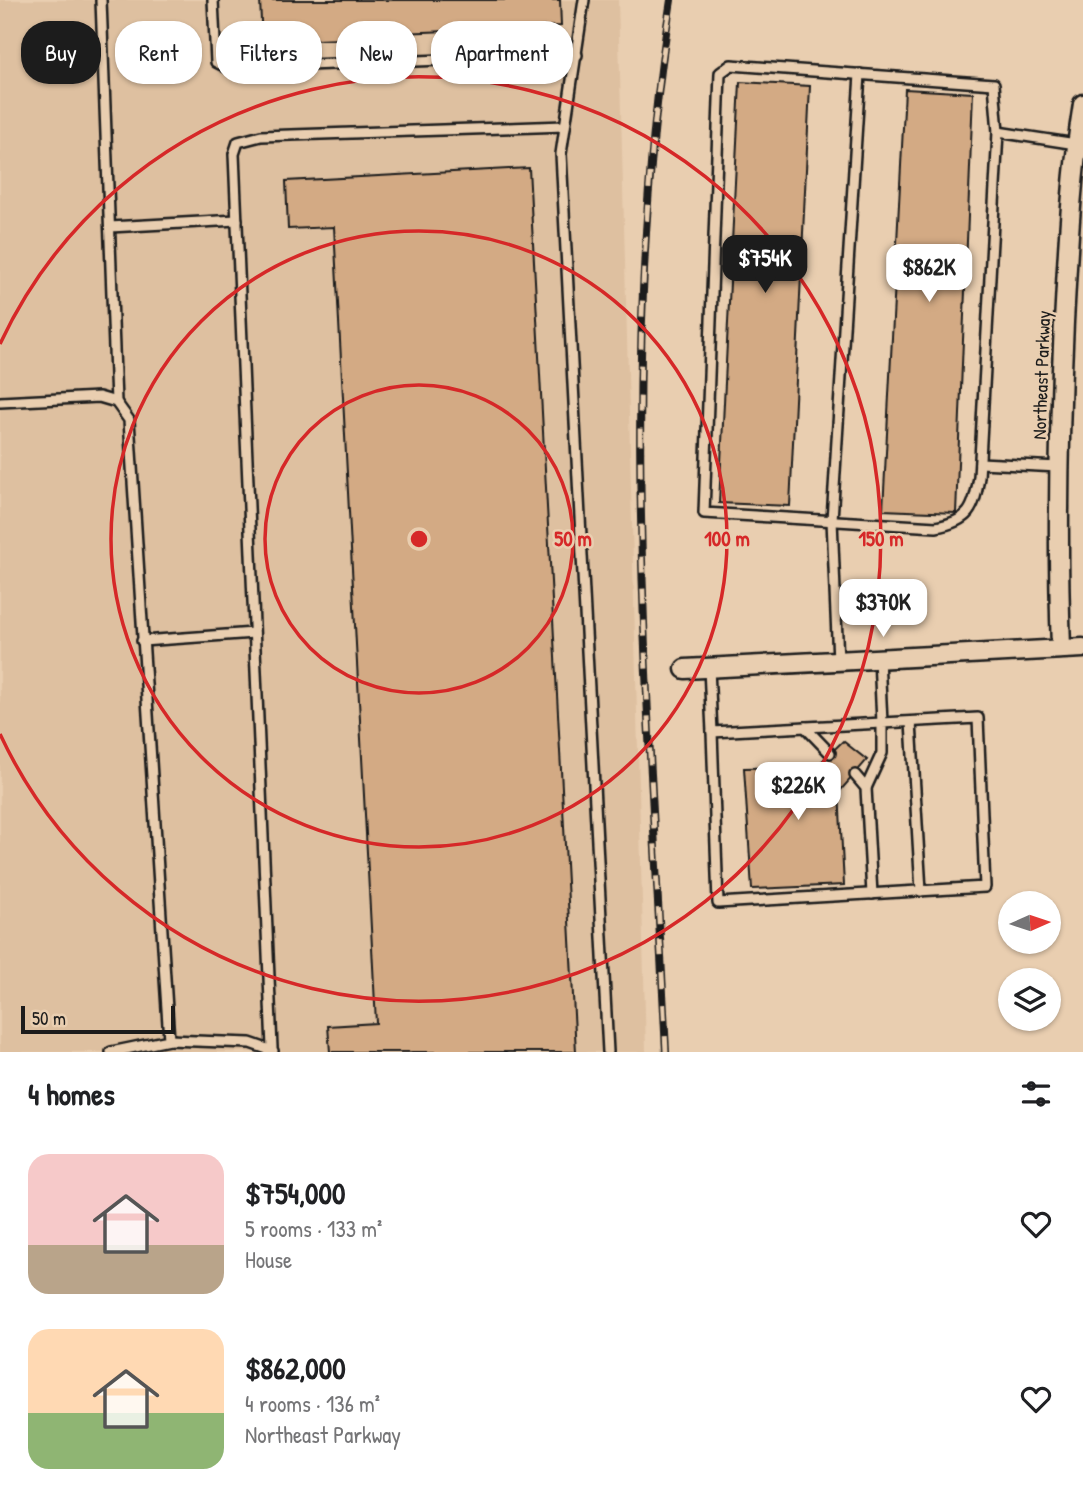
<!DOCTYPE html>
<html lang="en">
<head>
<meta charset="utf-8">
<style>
	body { margin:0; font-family:"Patrick Hand",sans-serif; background:#f2f2f2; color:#202124; height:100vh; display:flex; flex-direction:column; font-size:26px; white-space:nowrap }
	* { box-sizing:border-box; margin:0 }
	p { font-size:23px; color:#757577 }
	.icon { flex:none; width:38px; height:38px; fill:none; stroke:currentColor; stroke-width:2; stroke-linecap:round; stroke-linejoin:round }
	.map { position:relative; height:1052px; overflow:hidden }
	.panel { display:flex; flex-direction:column; background:#fff; flex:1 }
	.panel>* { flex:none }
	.top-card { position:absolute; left:21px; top:21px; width:700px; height:63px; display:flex; gap:14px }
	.needle { width:46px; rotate:87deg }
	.tools { position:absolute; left:998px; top:891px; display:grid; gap:14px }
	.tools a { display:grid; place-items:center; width:63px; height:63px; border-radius:50%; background:#fff; box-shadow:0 2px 5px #0004; font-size:35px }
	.scale { position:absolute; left:21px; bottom:18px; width:154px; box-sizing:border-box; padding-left:7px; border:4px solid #1c1c1c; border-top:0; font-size:19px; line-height:24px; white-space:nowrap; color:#1c1c1c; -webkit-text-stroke:5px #e9ceb0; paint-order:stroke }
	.price { position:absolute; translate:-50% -60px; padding:0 16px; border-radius:14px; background:#fff; color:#222; font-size:23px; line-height:46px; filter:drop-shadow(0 2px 4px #0008) }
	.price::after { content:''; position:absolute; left:50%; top:42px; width:21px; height:16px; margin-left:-10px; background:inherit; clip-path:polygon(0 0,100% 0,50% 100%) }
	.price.selected { background:#1c1c1c; color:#fff }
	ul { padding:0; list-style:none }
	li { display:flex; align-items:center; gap:21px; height:175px; padding:0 28px }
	li span { display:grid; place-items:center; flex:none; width:196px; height:140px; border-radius:21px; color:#555 }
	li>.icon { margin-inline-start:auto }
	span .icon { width:84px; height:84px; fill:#fffc; stroke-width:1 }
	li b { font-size:30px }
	h2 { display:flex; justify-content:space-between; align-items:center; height:84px; padding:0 28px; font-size:30px }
	.tag { padding:0 24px; border-radius:28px; background:#fff; box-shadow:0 2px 5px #0004; font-size:24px; line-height:63px }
	.tag.selected { background:#1c1c1c; color:#fff }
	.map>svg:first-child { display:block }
</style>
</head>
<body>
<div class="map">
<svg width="1083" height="1052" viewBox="0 0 1083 1052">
	<rect width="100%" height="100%" fill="#e9ceb0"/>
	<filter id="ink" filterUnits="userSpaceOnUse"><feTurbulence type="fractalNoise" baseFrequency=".0143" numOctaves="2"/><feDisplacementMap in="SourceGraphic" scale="14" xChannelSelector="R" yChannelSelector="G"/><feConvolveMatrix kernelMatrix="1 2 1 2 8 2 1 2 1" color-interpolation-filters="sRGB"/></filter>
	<g filter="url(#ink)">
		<path fill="#dec0a0" d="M0,0H618L646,1052H0Z"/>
		<g fill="#d3aa84" stroke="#1c1c1c" stroke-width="2">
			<path d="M260,0H560L561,26L378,34L379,51H369L368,38L262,42Z"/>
			<path d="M740,82L810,86L790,506L719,503Z"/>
			<path d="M905,89L973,93L956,513L883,510Z"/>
			<path d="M529,168L576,1052H330L328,1026L376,1023L334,227L288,229L286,181Z"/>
			<path d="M843,741L867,760L839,792L844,885L752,889L744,768L816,767Z"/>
		</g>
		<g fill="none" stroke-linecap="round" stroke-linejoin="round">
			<g stroke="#1c1c1c" stroke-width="14">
				<g id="service">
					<path d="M101,0L116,402"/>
					<path d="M213,0L216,62L228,68L577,55"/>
					<path d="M584,0L561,154L608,1052"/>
					<path d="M731,65L994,84L998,132L979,477C974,510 969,521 936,527L704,513L720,73Z"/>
					<path d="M998,132L1076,144"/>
					<path d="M110,227L237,220"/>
					<path d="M0,402L99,397L116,402L129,420L169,1040L111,1052"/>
					<path d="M980,463L1059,467"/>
					<path d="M142,641L254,633"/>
					<path d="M838,661L832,520L860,74"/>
					<path d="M709,668L712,732L882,723L879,658"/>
					<path d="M911,722L921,891"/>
					<path d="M805,727L830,753"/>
					<path d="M712,732L718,903L985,887L978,718L882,723V753L866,788"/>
					<path d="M855,775L866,788L872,894"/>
					<path d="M169,1040L250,1043L273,1051"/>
					<path d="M272,1048L234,154L238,142L261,136L565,126"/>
				</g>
			</g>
			<g stroke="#1c1c1c" stroke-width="23">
				<g id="minor">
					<path d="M1061,648C1057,540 1059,431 1064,322C1068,249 1071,177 1083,104"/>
					<path d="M685,669L1083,648"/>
				</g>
			</g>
			<use href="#service" stroke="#e9ceb0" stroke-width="9"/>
			<use href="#minor" stroke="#e9ceb0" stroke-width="18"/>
			<g stroke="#1c1c1c" stroke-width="8">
				<path id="rail" d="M666,1052C649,702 615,348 671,0"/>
			</g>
			<use href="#rail" stroke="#e9ceb0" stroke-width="5" stroke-dasharray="16" stroke-linecap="butt"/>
		</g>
	</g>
	<g fill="none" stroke="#d62828" stroke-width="3.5">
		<circle cx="419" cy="539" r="154"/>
		<circle cx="419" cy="539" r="308"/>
		<path d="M0 344A462 462 0 1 1 0 734"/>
	</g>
	<g text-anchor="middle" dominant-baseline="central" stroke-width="5" stroke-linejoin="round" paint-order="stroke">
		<g font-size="19" fill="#1c1c1c" stroke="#e9ceb0">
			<text transform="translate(1041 375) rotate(-88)">Northeast Parkway</text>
		</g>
	</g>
	<circle cx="419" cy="539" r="10" fill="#d62828" stroke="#e9ceb0" stroke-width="3.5"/>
	<g font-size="21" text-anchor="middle" font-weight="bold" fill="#d62828" stroke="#e9ceb0" stroke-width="5" stroke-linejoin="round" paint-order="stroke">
		<text x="573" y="546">50 m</text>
		<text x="727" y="546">100 m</text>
		<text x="881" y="546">150 m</text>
	</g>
</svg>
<div class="tools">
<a><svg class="needle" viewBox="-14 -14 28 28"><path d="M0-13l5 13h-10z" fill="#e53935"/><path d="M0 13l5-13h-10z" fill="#757577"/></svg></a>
<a><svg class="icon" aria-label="layers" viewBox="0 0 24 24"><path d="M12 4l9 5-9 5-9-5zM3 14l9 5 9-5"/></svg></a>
</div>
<div class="scale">50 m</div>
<b class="price selected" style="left:765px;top:295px">$754K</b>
<b class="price" style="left:929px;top:304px">$862K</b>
<b class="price" style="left:883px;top:639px">$370K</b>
<b class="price" style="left:798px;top:822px">$226K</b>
<div class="top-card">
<a class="tag selected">Buy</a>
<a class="tag">Rent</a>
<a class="tag">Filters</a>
<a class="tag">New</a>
<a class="tag">Apartment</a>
</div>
</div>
<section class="panel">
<h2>4 homes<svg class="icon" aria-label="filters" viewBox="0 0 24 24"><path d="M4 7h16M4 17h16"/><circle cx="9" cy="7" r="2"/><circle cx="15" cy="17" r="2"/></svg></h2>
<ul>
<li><span style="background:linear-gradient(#f6c9c9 65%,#b9a48a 0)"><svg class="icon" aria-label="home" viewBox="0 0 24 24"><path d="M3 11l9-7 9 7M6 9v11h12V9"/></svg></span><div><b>$754,000</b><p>5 rooms · 133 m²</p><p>House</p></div><svg class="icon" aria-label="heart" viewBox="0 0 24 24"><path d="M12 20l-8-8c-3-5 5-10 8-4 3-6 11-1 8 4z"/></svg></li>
<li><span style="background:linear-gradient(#ffd9b3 60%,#8fb573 0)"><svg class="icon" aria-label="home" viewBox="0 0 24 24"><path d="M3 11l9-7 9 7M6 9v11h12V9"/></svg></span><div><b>$862,000</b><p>4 rooms · 136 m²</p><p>Northeast Parkway</p></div><svg class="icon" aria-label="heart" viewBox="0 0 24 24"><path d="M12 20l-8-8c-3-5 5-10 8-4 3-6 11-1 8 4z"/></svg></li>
</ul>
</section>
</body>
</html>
